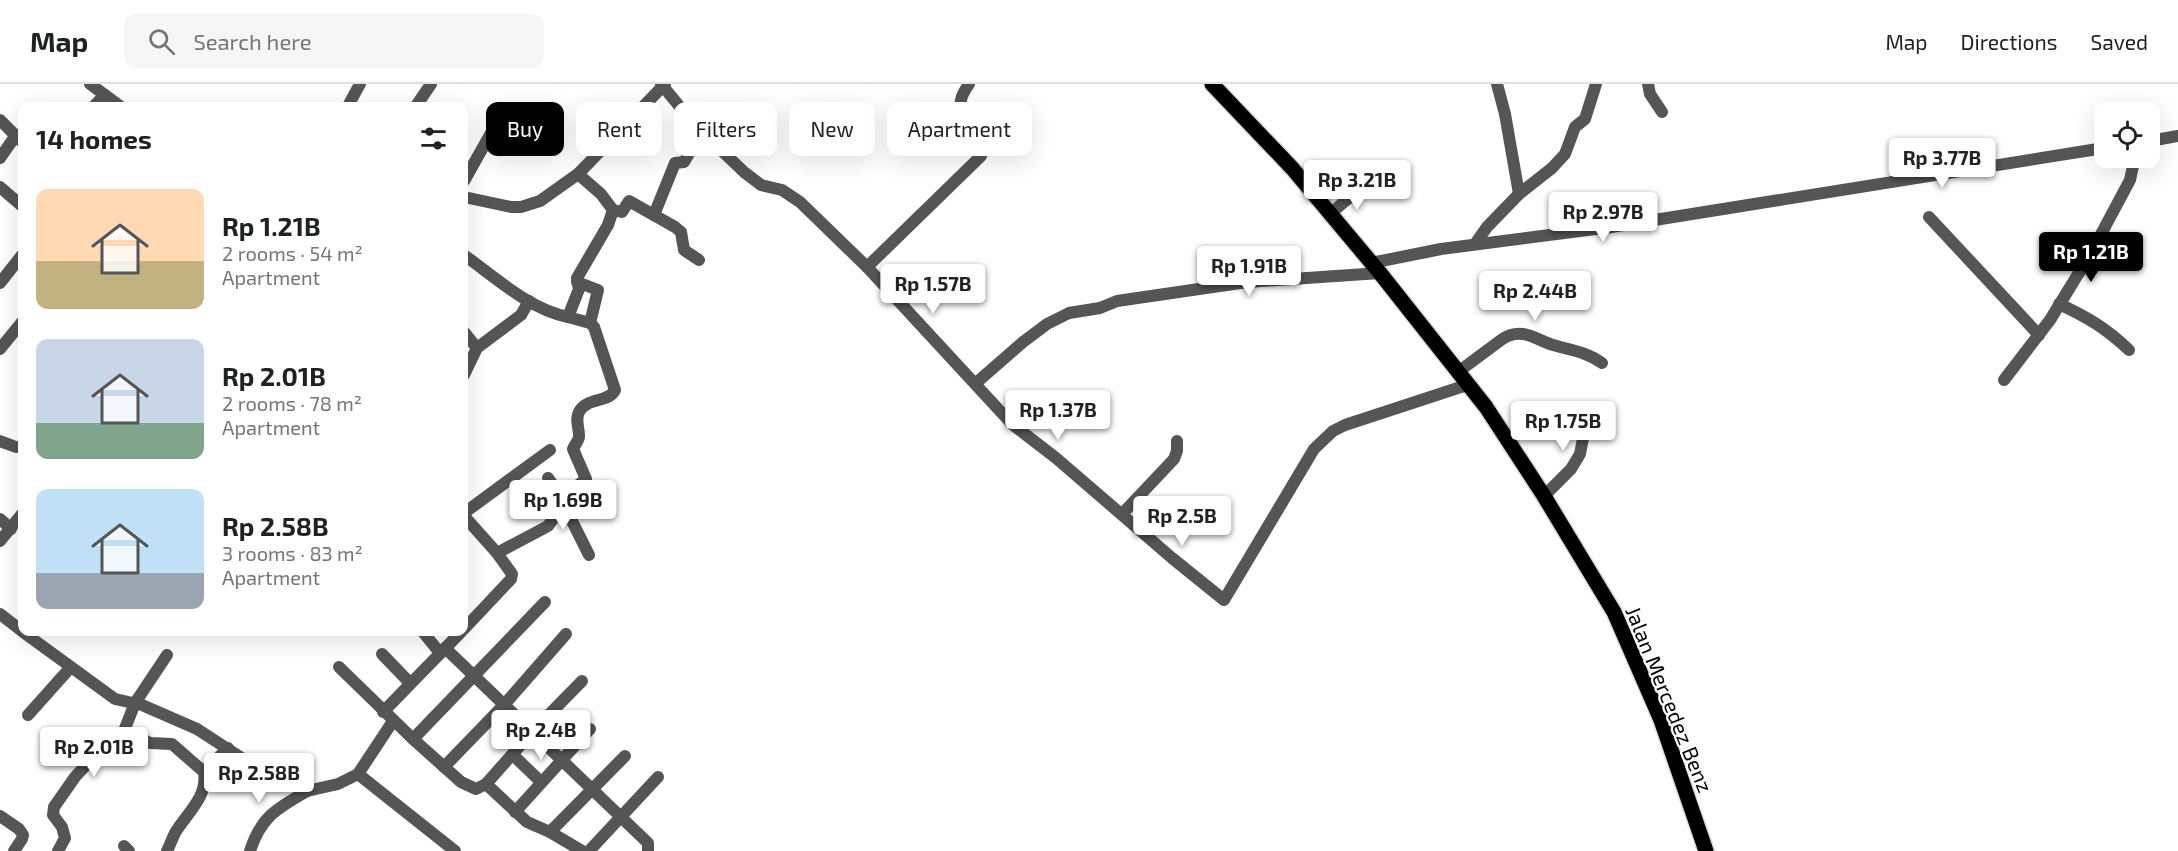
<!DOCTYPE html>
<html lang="en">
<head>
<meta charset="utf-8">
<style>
	body { margin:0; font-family:"Exo 2",sans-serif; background:#f6f6f6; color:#202124; height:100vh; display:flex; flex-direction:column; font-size:22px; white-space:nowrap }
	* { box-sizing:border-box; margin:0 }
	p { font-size:20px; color:#757577 }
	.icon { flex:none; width:33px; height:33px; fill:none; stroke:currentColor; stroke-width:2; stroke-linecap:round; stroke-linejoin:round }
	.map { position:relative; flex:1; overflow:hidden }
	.details { position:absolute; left:18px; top:18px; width:450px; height:534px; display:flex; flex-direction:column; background:#fff; border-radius:12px; box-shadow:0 6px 24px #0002 }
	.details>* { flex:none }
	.guide { position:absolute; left:486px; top:18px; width:570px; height:54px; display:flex; gap:12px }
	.fabs { position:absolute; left:2094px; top:18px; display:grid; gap:12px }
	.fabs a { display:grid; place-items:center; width:66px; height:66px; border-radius:12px; background:#fff; box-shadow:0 6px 24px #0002; font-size:30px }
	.price { position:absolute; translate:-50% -51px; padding:0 14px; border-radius:6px; background:#fff; color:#222; font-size:20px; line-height:39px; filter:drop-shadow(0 2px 3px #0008) }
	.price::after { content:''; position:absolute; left:50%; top:36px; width:18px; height:14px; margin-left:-9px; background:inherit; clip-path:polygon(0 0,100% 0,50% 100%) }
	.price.current { background:#000; color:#fff }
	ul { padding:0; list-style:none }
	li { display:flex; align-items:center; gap:18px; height:150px; padding:0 18px }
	li span { display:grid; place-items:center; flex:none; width:168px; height:120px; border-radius:12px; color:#555 }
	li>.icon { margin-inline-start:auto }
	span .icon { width:72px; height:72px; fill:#fffc; stroke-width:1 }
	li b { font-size:26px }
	h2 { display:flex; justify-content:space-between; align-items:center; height:72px; padding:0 18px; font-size:26px }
	.chip { padding:0 21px; border-radius:12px; background:#fff; box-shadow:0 6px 24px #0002; font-size:21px; line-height:54px }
	.chip.current { background:#000; color:#fff }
	header { display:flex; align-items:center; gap:36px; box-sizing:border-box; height:84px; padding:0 30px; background:#fff; border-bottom:2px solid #e0e0e0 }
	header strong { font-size:28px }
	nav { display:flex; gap:33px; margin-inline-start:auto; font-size:21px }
	.search { width:420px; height:54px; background:#f6f6f6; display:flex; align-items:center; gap:15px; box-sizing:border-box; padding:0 21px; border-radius:12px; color:#757577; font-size:22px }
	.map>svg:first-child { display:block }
</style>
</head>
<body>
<header>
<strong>Map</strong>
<div class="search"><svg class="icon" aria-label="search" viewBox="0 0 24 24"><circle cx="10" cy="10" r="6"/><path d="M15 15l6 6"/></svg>Search here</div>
<nav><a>Map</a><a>Directions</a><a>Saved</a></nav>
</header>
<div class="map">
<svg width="2178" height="767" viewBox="0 0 2178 767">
	<rect width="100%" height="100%" fill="#fff"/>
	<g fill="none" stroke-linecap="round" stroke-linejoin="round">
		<g stroke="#dbdbdb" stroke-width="18">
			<path id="major" d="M1212,0L1292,84L1380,189L1486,323L1544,412L1614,528L1661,636L1706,767"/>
		</g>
		<g stroke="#555" stroke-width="12">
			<path d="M90,0L120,22"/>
			<path d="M661,0L695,41L744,88L761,101L782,106L800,118L867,183L1012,340L1056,374L1172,474L1224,516L1314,365L1333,347L1345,341L1467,301"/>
			<path d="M1497,0L1505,30L1519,110"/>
			<path d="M1648,0L1650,10L1662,28"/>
			<path d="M94,22L105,11"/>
			<path d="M348,22L360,0"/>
			<path d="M416,22L431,0"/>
			<path d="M0,36L22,58"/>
			<path d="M2150,57L2178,52"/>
			<path d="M0,74L16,51"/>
			<path d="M464,97L495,42"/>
			<path d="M0,103L22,122"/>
			<path d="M464,113L511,123H521L540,117L578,90L665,0"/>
			<path d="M613,126L622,128L629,117L675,143L681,148L684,166L699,176"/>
			<path d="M1330,130L1364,101"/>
			<path d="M654,131L675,79L684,78L691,66L704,50"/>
			<path d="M1929,133L2039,251"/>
			<path d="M1475,160L1487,143L1519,110L1552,84L1565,70L1575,43L1585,35L1596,0"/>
			<path d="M464,171C496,194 529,225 568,233"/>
			<path d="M1371,179L1441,165L1611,143L2104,64"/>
			<path d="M867,183L981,72L983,63L961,27C959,15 963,9 969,0"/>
			<path d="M577,198L598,206L590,239"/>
			<path d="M0,199L22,171"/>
			<path d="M2059,220C2087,233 2106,244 2129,266"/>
			<path d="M464,248L477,264"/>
			<path d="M0,265L22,238"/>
			<path d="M1458,288L1501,256C1508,251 1515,249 1523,250C1532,251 1541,257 1550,260C1568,266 1586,267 1602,279"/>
			<path d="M464,291L477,264L521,231L529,217"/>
			<path d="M2004,296L2050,236L2091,169L2130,96L2133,82L2139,74"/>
			<path d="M976,299L1023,258L1047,240L1069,229L1100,224L1117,217L1247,198L1380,189"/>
			<path d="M0,357L16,363"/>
			<path d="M1544,412L1571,385L1580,370L1583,354L1593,333"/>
			<path d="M562,414L586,395L573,365C575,360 579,357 579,352C579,343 575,336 579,328C587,313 609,319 615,306L594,243L590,239L568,233L579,205L577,194L608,141L613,126L601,110L578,90"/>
			<path d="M560,420L568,429L589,471"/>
			<path d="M464,429L550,366"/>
			<path d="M1122,430L1174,375L1177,367V357"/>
			<path d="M464,432L497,469L512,490L511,495L464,545"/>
			<path d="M0,435L11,445"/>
			<path d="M0,457L22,430"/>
			<path d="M497,469L548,442L556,431L562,414L548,394"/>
			<path d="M0,530L22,547"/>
			<path d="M23,548L115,615L142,621L197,645L254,682L290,685L307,707L338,700L358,690L455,767"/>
			<path d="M423,548L440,569"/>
			<path d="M445,564L648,759V767"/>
			<path d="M382,570L410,599"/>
			<path d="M339,583L413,655L461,698L476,705L486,700L532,648L582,597"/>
			<path d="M383,628L461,548"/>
			<path d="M28,631L70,584"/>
			<path d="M124,647L135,619L167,571"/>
			<path d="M413,655L545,518"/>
			<path d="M513,671L541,698"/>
			<path d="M444,683L503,622L566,550"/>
			<path d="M358,690L393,637"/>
			<path d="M486,700L527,738L550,748L582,767"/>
			<path d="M515,728L590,645"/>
			<path d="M0,732L19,745L23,751L22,755L14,767"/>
			<path d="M550,748L625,672"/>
			<path d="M124,762L129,767"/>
			<path d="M58,767L65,754L62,743L53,731L54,723L75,693L87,680L111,661L123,648H129L150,659L172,660L204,688"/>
			<path d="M167,767C170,761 172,755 175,749C187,729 208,713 204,688L228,664"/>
			<path d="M250,767C261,732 278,724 307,707"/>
			<path d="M589,767L658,693"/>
		</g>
		<use href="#major" stroke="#000" stroke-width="15"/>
	</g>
	<g text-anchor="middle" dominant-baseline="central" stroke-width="4.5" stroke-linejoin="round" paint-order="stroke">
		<g font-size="21" fill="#000" stroke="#fff">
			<text transform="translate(1670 615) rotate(68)">Jalan Mercedez Benz</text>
		</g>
	</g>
</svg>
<div class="fabs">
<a><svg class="icon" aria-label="locate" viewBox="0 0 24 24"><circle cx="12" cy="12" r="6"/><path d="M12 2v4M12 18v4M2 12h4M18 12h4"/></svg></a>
</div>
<b class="price" style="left:1942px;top:105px">Rp 3.77B</b>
<b class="price" style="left:1357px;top:127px">Rp 3.21B</b>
<b class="price" style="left:1603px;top:159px">Rp 2.97B</b>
<b class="price current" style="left:2091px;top:199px">Rp 1.21B</b>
<b class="price" style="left:1249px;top:213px">Rp 1.91B</b>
<b class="price" style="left:933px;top:231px">Rp 1.57B</b>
<b class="price" style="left:1535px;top:238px">Rp 2.44B</b>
<b class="price" style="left:1058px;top:357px">Rp 1.37B</b>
<b class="price" style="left:1563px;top:368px">Rp 1.75B</b>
<b class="price" style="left:563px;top:447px">Rp 1.69B</b>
<b class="price" style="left:1182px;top:463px">Rp 2.5B</b>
<b class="price" style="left:541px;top:677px">Rp 2.4B</b>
<b class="price" style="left:94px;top:694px">Rp 2.01B</b>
<b class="price" style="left:259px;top:720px">Rp 2.58B</b>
<div class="guide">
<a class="chip current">Buy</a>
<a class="chip">Rent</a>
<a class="chip">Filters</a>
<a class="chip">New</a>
<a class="chip">Apartment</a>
</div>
<section class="details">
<h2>14 homes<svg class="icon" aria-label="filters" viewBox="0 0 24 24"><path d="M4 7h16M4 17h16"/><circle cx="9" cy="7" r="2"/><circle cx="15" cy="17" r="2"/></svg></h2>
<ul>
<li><span style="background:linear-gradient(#ffd9b3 60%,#c2b280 0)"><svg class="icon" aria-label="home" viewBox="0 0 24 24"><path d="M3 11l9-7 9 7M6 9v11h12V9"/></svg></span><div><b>Rp 1.21B</b><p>2 rooms · 54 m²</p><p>Apartment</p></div></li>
<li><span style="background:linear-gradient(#c9d6e8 70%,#7fa58c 0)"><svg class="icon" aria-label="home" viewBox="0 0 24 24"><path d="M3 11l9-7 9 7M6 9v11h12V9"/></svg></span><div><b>Rp 2.01B</b><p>2 rooms · 78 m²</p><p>Apartment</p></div></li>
<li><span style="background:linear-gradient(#bfe0f5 70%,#9aa5b1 0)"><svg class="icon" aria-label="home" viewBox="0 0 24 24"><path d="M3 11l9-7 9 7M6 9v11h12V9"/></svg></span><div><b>Rp 2.58B</b><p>3 rooms · 83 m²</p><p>Apartment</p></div></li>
</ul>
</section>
</div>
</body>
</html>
